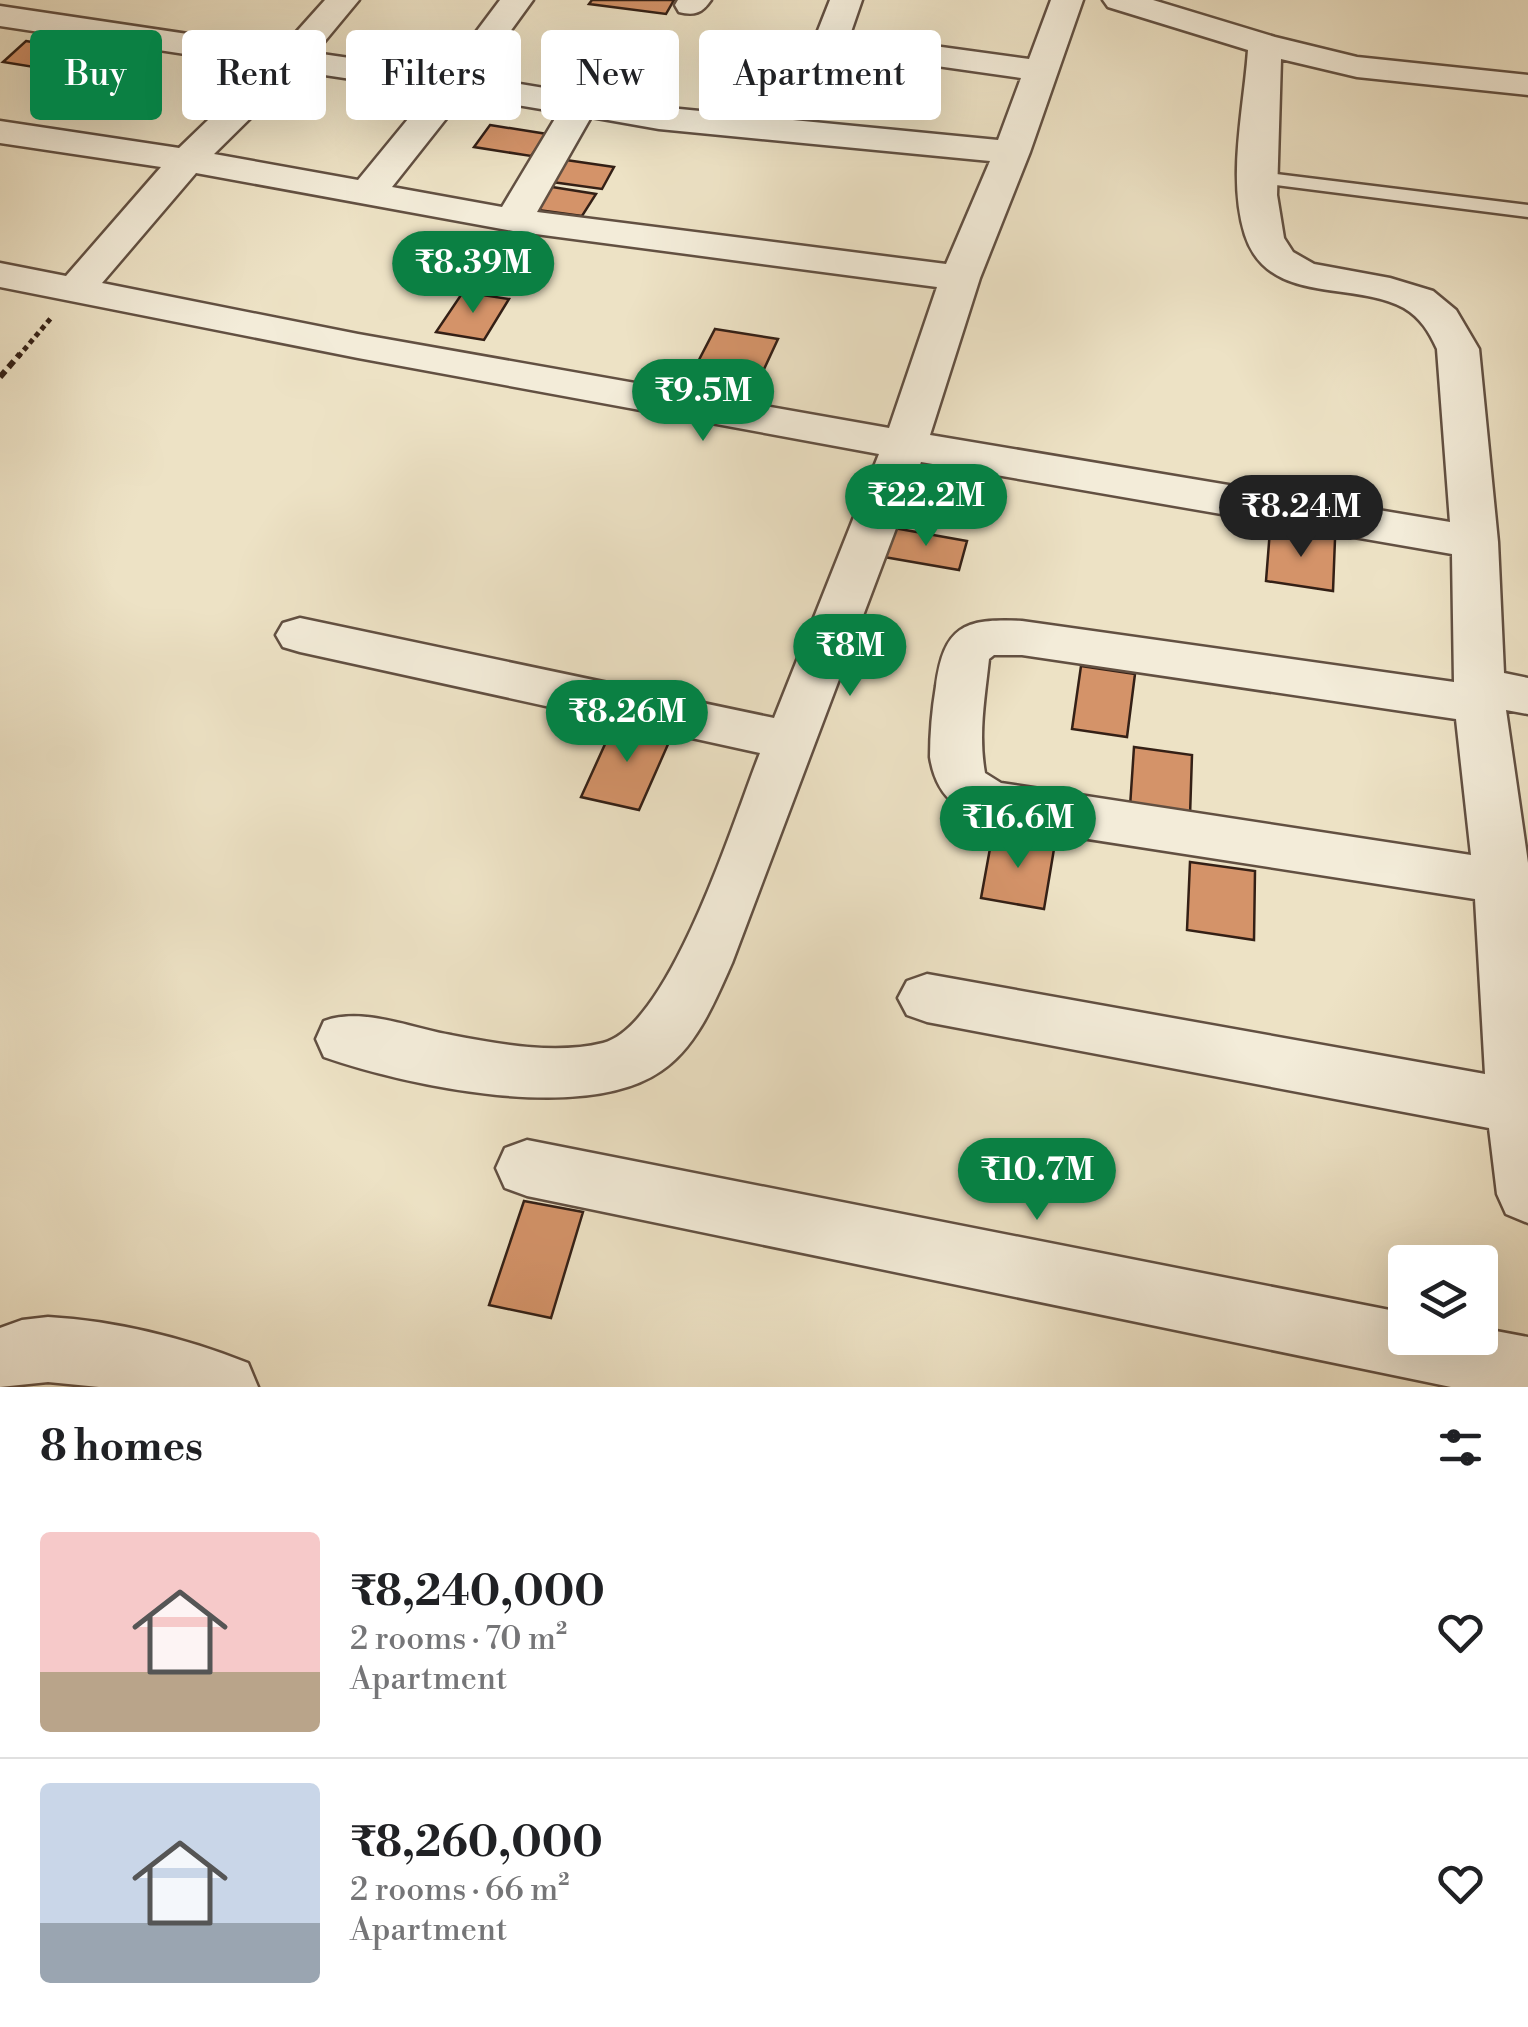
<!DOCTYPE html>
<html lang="en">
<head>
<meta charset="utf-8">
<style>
	body { margin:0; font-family:"Libre Bodoni",serif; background:#f6f6f6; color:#202124; height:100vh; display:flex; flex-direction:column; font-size:38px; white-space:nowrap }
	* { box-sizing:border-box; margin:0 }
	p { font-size:32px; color:#757577 }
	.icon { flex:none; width:55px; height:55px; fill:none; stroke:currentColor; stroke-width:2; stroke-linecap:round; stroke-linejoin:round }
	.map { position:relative; height:1387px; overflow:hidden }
	.side { display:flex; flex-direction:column; background:#fff; flex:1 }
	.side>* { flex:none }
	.top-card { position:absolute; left:30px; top:30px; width:1000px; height:90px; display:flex; gap:20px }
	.tools { position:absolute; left:1388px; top:1245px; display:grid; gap:20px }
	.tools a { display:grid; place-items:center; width:110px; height:110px; border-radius:10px; background:#fff; box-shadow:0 10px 40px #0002; font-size:50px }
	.price { position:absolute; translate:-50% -85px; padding:0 22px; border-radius:35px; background:#0b8043; color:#fff; font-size:32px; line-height:65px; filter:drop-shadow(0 2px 5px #0008) }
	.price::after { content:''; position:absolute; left:50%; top:60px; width:30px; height:22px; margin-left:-15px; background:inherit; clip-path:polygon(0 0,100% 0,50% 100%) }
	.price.current { background:#222; color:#fff }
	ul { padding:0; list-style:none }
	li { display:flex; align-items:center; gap:30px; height:250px; padding:0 40px }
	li+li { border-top:2px solid #e0e0e0 }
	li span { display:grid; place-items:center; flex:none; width:280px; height:200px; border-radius:10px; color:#555 }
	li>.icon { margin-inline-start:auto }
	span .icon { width:120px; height:120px; fill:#fffc; stroke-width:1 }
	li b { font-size:42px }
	h2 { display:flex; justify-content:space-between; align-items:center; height:120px; padding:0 40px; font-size:42px }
	.tag { padding:0 35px; border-radius:10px; background:#fff; box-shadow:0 10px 40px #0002; font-size:35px; line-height:90px }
	.tag.current { background:#0b8043; color:#fff }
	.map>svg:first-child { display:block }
</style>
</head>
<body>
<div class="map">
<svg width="1528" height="1387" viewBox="0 0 1528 1387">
	<rect width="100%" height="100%" fill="#ede2c5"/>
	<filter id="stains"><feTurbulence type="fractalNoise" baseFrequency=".002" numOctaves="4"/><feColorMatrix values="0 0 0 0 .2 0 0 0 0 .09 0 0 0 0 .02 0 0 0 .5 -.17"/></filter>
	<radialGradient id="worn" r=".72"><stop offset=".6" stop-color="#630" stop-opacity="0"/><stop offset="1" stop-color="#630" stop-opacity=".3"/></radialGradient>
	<g fill="#d49369" stroke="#342016" stroke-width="2.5">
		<path d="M592,0H674L666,14L589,4Z"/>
		<path d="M26,41L62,47L40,68L3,62Z"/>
		<path d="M490,125L547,134L531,156L474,147Z"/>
		<path d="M566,160L614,167L602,189L552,182Z"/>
		<path d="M546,186L596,194L582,216L531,209Z"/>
		<path d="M463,292L509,299L484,340L436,332Z"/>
		<path d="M715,329L778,339L753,393L688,381Z"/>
		<path d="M894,528L967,541L959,570L884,557Z"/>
		<path d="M1270,530L1335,539L1333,591L1266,581Z"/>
		<path d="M1081,666L1135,674L1127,737L1072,729Z"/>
		<path d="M616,720L673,733L639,810L581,797Z"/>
		<path d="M1134,747L1192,755L1190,816L1130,807Z"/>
		<path d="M993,832L1055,843L1044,909L981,898Z"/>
		<path d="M1190,862L1255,871L1254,940L1187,930Z"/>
		<path d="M524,1201L583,1212L551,1318L489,1305Z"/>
	</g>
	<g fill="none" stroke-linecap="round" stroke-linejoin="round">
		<g stroke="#625042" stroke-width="5">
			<path id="lane" d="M1260,172L1528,205V217L1253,182L1251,178Z"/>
		</g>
		<g stroke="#625042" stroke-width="5">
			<g id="street">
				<path d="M325,0H359L315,53L446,72L500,0H533L477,77L659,107L998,140L1021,78L831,51L817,33L830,0H862L851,32L854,35L1029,59L1051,0H1083L1030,152L980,278L930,435L1450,522L1437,349C1429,332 1421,318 1404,308C1352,280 1268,306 1245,235C1227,178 1244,108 1248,50L1108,7L1103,0H1153L1275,37L1357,57L1528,75V95L1357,77L1281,59L1277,195L1284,238L1293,252L1314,264L1390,278L1433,291L1456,310L1479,349L1498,542L1504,673L1528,678V714L1506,710L1528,863V1223L1506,1214L1497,1194L1489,1128L927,1022L907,1015L898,998L907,981L927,974L1485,1074L1475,899L1004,826C964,814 937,802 930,757C930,733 932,710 936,686C944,627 963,618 1022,621L1454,682L1452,554L921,462L732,963C715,1001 697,1047 661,1071C585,1124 407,1086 324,1057L316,1039L324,1021C363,1007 411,1028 451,1035C498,1044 555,1055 603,1043C671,1025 734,818 760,753L300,652L283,647L276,635L283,623L300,618L774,718L879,454L358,358L0,287V263L66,276L161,167L0,143V121L179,148L264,66L0,26V6L282,48ZM298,71L431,91L358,180L214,154ZM464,96L559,112L502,207L392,187ZM591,117L659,129L990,161L946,264L537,212ZM196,173L513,231L937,287L889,428L358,334L102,283ZM994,655H1022L1456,719L1471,855L1001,783L985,773C978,734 985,697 989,659Z"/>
				<path d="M678,0H711C702,13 695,16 679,12L675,5Z"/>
				<path d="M527,1140L1405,1313V1338H1480V1328L1528,1337V1387H1451L527,1196L505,1188L496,1168L505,1148Z"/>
				<path d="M48,1317C116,1321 185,1338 248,1363L258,1387H99L48,1382L0,1387V1328L22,1320Z"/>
			</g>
		</g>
		<path stroke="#342016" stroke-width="5" stroke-dasharray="5 4" stroke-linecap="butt" d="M18,357L51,318"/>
		<path stroke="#342016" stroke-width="6" stroke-dasharray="8 5" stroke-linecap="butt" d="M0,377L20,354"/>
		<use href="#lane" fill="#f3ecd9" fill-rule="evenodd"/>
		<use href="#street" fill="#f3ecd9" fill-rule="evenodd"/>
	</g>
	<rect width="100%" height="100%" filter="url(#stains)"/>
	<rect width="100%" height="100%" fill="url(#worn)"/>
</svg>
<div class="tools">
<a><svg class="icon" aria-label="layers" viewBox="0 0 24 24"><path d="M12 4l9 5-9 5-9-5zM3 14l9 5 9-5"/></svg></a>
</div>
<b class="price" style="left:473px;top:316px">₹8.39M</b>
<b class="price" style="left:703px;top:444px">₹9.5M</b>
<b class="price" style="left:926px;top:549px">₹22.2M</b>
<b class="price current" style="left:1301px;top:560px">₹8.24M</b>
<b class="price" style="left:850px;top:699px">₹8M</b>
<b class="price" style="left:627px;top:765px">₹8.26M</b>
<b class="price" style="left:1018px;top:871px">₹16.6M</b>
<b class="price" style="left:1037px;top:1223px">₹10.7M</b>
<div class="top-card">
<a class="tag current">Buy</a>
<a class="tag">Rent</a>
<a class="tag">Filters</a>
<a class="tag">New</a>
<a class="tag">Apartment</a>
</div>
</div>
<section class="side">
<h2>8 homes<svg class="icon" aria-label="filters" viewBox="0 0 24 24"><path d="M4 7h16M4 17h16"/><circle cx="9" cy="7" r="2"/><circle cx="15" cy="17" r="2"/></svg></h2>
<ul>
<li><span style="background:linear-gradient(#f6c9c9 70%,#b9a48a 0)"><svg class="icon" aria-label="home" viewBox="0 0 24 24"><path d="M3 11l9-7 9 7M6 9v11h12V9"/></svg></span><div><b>₹8,240,000</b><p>2 rooms · 70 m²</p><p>Apartment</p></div><svg class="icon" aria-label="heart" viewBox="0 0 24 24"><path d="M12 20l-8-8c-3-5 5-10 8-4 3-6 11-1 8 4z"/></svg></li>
<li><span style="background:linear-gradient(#c9d6e8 70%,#9aa5b1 0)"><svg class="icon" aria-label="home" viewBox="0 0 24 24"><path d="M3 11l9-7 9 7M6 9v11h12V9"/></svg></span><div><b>₹8,260,000</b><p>2 rooms · 66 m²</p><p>Apartment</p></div><svg class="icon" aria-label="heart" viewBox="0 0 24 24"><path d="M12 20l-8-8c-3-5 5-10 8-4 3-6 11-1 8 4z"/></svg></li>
</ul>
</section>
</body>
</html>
